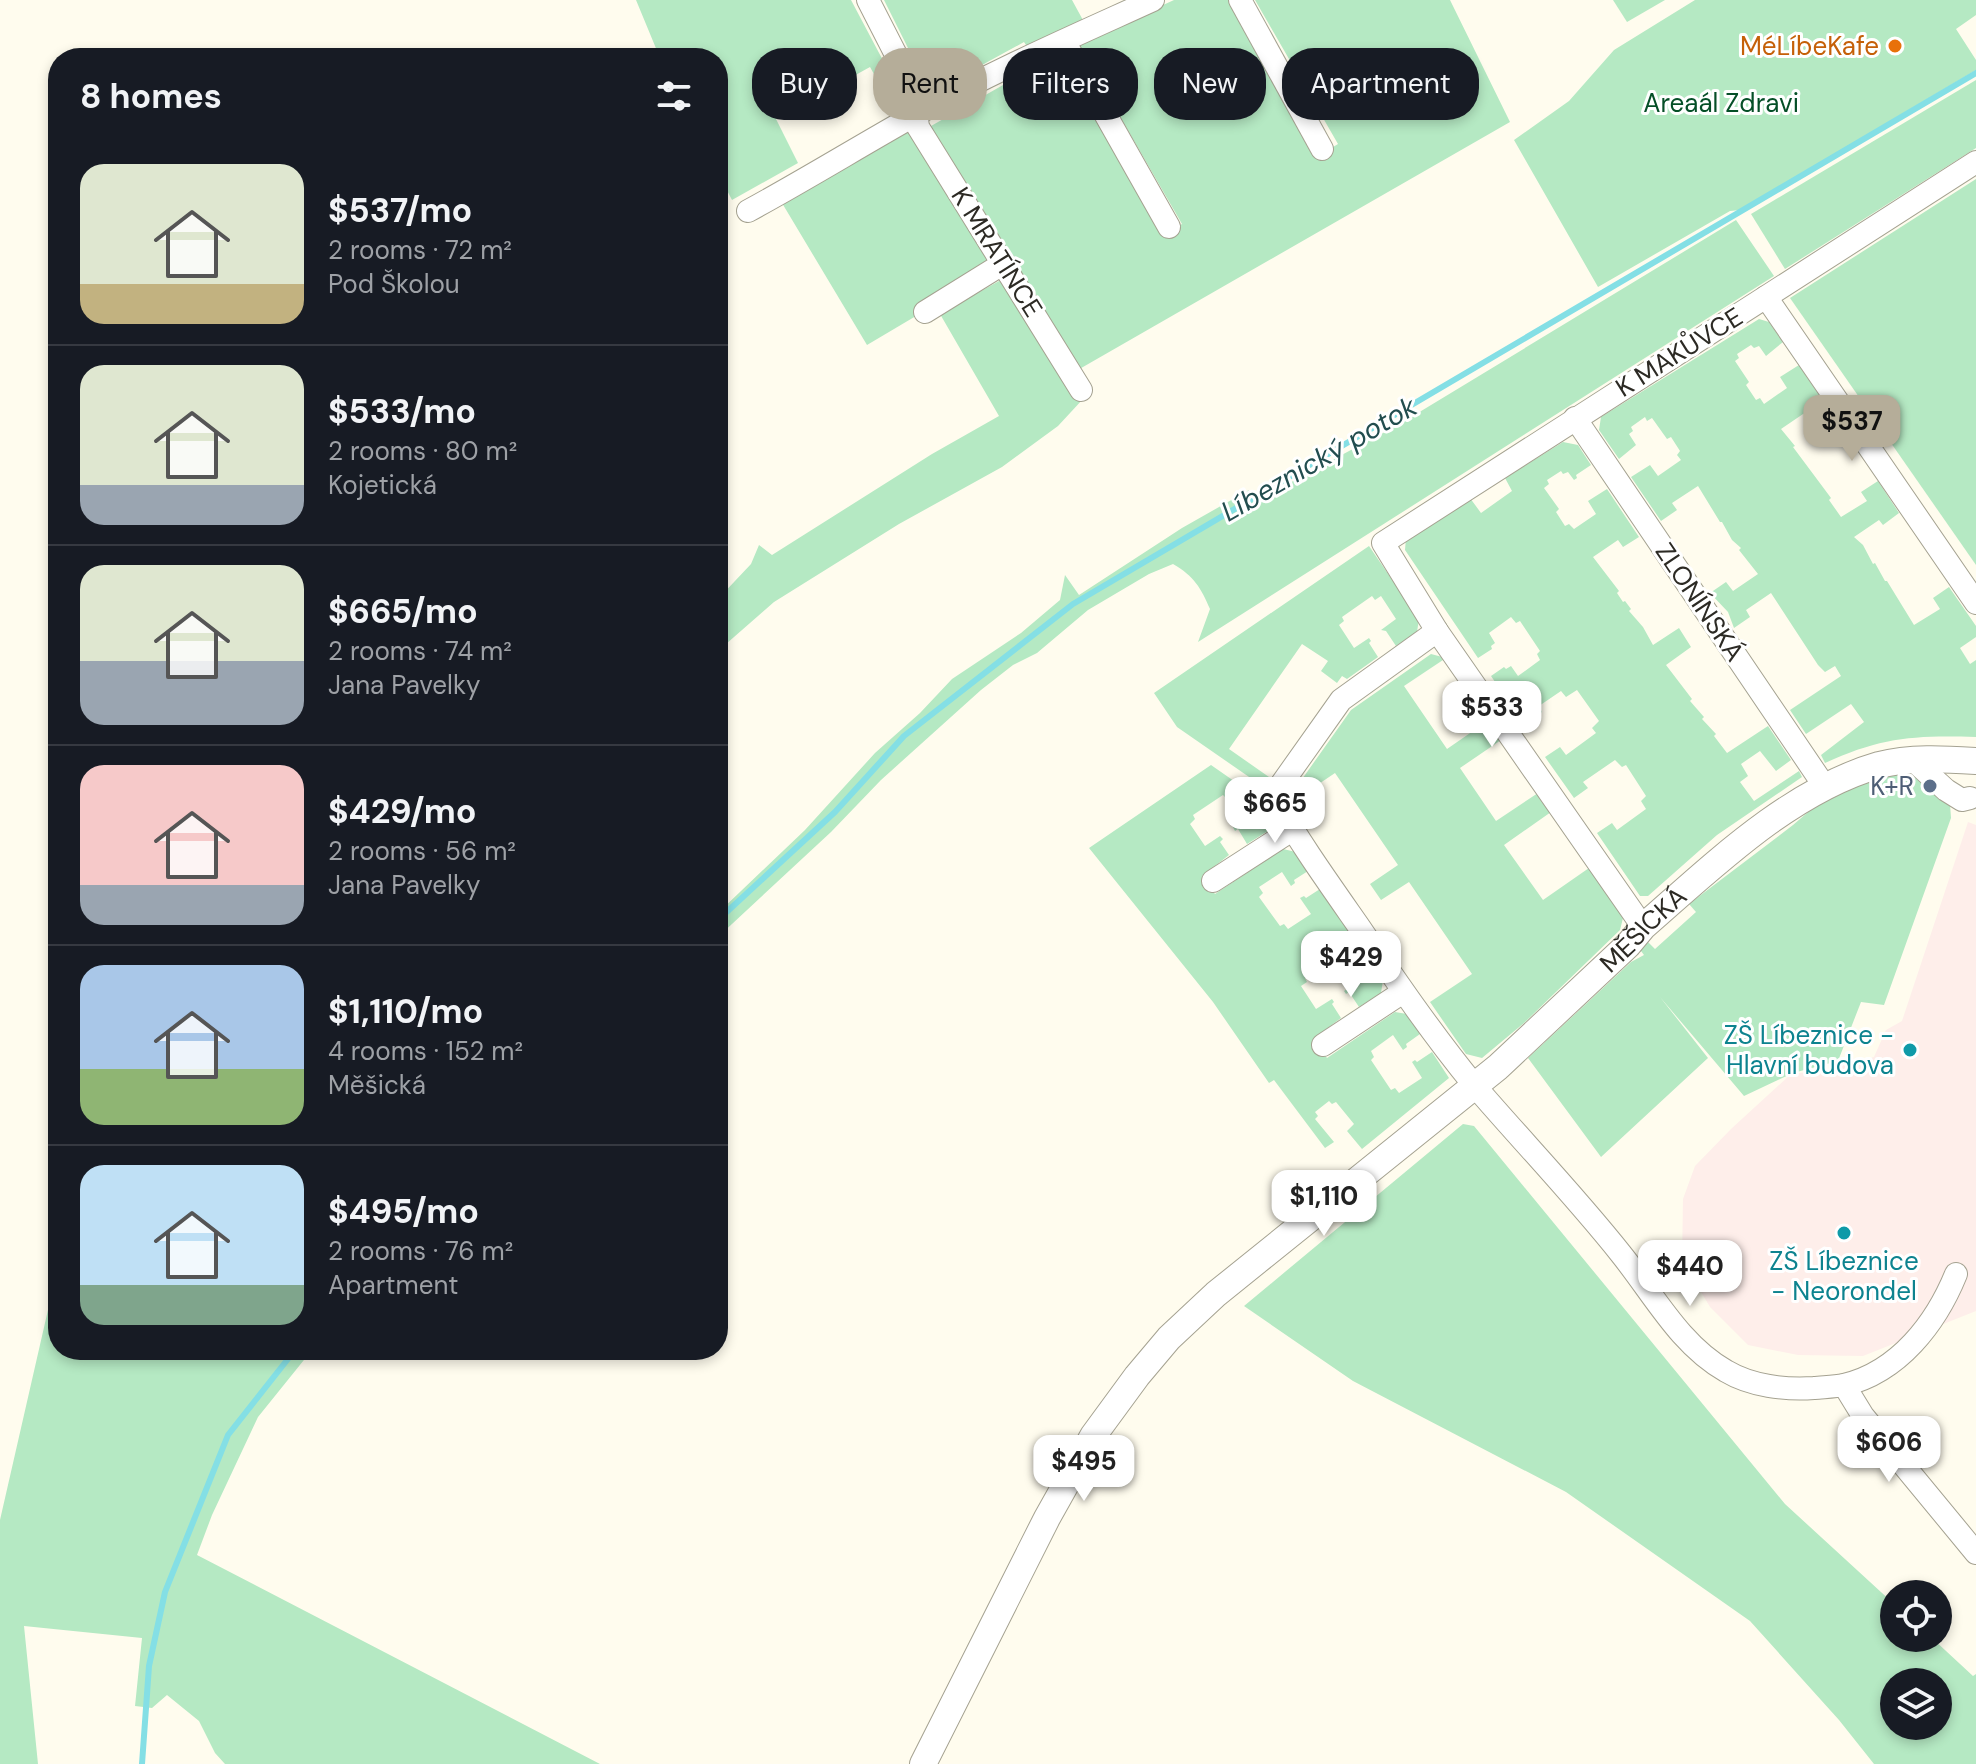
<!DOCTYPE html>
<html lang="en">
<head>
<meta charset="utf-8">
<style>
	body { margin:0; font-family:"DM Sans",sans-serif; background:#20242c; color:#f1f3f6; height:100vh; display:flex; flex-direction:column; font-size:30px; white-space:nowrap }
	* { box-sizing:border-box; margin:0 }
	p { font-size:26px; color:#9ea1a6 }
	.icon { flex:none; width:44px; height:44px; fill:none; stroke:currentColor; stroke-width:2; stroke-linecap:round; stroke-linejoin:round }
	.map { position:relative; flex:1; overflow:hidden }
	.sheet { position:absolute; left:48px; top:48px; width:680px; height:1312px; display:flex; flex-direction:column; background:#171b24; border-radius:32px; box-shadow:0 4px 12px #0003 }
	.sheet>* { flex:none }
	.hud { position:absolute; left:752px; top:48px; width:760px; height:72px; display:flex; gap:16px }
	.fabs { position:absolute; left:1880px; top:1580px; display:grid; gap:16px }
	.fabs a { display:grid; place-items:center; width:72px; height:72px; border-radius:50%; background:#171b24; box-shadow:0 4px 12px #0003; font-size:40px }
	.price { position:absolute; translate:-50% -68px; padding:0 18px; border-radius:16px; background:#fff; color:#222; font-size:26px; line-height:52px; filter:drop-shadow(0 2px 4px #0008) }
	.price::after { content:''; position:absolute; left:50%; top:48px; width:24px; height:18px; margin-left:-12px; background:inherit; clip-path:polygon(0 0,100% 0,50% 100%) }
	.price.current { background:#b5ad99; color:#111 }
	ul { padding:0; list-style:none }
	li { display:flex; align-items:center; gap:24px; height:200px; padding:0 32px }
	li+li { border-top:2px solid #363941 }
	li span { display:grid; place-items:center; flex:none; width:224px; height:160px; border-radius:24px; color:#555 }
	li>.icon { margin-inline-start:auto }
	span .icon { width:96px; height:96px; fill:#fffc; stroke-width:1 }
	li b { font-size:34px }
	h2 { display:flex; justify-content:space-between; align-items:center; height:96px; padding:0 32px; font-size:34px }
	.pill { padding:0 28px; border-radius:32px; background:#171b24; box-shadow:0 4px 12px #0003; font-size:28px; line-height:72px }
	.pill.current { background:#b5ad99; color:#111 }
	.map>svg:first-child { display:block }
</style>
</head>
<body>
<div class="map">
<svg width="1976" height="1764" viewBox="0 0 1976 1764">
	<rect width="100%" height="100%" fill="#fffcee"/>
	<path fill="#feeeea" d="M1968,822L1976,825V1311L1863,1356L1798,1355L1748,1345L1710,1307L1682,1260L1683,1199L1695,1166L1731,1129L1791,1074L1826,1070L1874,1057L1886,1030L1902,1021Z"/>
	<g fill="#b5e9c3" fill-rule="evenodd">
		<path d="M636,0H851L905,102L894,109L870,67L776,119L798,163L732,200L718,173V58H660Z"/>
		<path d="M884,0H1072L1084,22L1028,48L1024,42L942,87L934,88L926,84Z"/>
		<path d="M1174,0H1231L1320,155L1338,144L1255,0H1450L1510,122L1076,371L931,126L1059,53L1165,234L1182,224L1078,44Z"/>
		<path d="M1613,0H1665L1627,22Z"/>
		<path d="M1695,0H1976V15L1956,29L1976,60V70L1740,210L1730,211L1598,287L1514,140L1569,101L1614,50Z"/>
		<path d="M1976,80V148L1785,269L1751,214Z"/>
		<path d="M911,130L988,261L917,304L921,313L867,345L782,203Z"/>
		<path d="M1976,179V565L1790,298Z"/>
		<path d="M1736,220L1774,276L1198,642L1210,609C1201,588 1194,576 1173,564L1149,574L1088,610L1037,653L1013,665L981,690L881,780L831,832L718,937V913L805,830L875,753L920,713L952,679L1021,633L1060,600L1065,575L1079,595L1182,528L1249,490L1254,502L1403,422Z"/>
		<path d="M1008,276L1083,399L1058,426L1002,467L899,524L774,602L718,651V599L751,564L759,545L772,555L932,454L999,416L940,314Z"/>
		<path d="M1759,319L1769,322L1783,342L1766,356L1759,346L1754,348L1751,345L1737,354L1739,358L1735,361L1749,382L1746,385L1756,400L1760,398L1764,404L1787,388L1780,377L1799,365L1829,410L1812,421L1806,412L1781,429L1795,446L1793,447L1831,498L1829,500L1841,517L1867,501L1861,492L1878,481L1899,513L1883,525L1879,520L1854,537L1863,545L1873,564L1875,563L1885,581H1887L1914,625L1940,609L1933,598L1949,587L1976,626V637L1960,648L1970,664L1976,660V737C1916,735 1881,737 1825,763L1821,755L1864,722L1851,704L1806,734L1790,710L1841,676L1835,666L1825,672L1818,665L1771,593L1746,610L1750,617L1734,628L1728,612L1710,593L1726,582L1733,591L1758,574L1739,550L1741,548L1732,540L1722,522H1720L1698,486L1672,503L1677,510L1661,521L1631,477L1650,465L1658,476L1681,460L1677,455L1680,451L1671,437L1667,439L1652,418L1647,421L1645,417L1631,427L1633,431L1629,434L1636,445L1619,459L1599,430L1601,417Z"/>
		<path d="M1563,442L1578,445L1591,465L1576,475L1577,478L1574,480L1568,472L1563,474L1561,471L1547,480L1549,484L1544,488L1559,509L1556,512L1565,526L1569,524L1574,529L1596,514L1588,501L1607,489L1639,537L1623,547L1618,540L1593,557L1619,591L1617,593L1623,602L1625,601L1631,609L1629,611L1643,627L1653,645L1679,628L1691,647L1666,665L1692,699L1690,701L1704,717L1702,719L1716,734L1714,736L1727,753L1768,726L1791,760L1776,771L1760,751L1741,764L1748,776L1740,782L1754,801L1799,771L1802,777L1717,835L1648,896H1640L1597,833L1612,823L1617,830L1646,809L1641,801L1646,796L1626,765L1622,767L1615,760L1583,782L1588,788L1574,798L1545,757L1560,747L1566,755L1596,733L1592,728L1599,721L1577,690L1566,697L1561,691L1539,706L1542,712L1524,725L1491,676L1504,667L1506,669L1511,666L1518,676L1540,660L1537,654L1540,651L1520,621L1516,623L1511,617L1489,633L1495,643L1491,646L1492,649L1478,658L1405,550L1406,538L1470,498L1481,513L1512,491L1505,478Z"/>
		<path d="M1369,546L1419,619L1417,632L1396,646L1386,631L1381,630L1396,619L1381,596L1375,600L1372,596L1342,617L1344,621L1339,625L1354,648L1369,638L1371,641L1369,643L1378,657L1347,679L1342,676L1337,683L1321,671L1328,661L1302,644L1229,749L1269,777L1265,784L1252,779L1177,727L1154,693Z"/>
		<path d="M1431,654L1446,658L1404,686L1447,749L1489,720L1501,740L1460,768L1496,821L1538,793L1551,812L1504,845L1543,900L1589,868L1623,918L1620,930L1524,1023L1482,1058L1466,1054L1430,1002L1472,974L1409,882L1381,900L1370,884L1398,865L1335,773L1295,800V791L1300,782L1351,710Z"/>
		<path d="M1211,765L1267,804L1271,829L1247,844L1238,829L1235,831L1233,827L1248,817L1232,794L1226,798L1223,795L1193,815L1195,819L1190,824L1205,846L1220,836L1223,839L1220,842L1229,855L1202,876L1215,894L1283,849L1296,852L1308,871L1294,880L1295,883L1291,886L1282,872L1259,887L1263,893L1259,897L1280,926L1284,924L1288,929L1311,914L1300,898L1304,896L1306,898L1320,889L1383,980L1381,993L1359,1007L1349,992L1346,994L1344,991L1359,980L1343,957L1337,961L1335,957L1305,978L1307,982L1301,986L1316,1009L1332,999L1334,1002L1332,1004L1341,1018L1313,1039L1327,1058L1395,1012L1407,1014L1420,1034L1406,1044L1407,1047L1403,1050L1393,1035L1371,1051L1374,1057L1371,1060L1391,1090L1395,1088L1399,1093L1422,1078L1412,1062L1415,1060L1417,1062L1432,1052L1449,1078L1362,1149L1347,1131L1354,1124L1336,1102L1332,1104L1329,1101L1315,1112L1318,1116L1315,1119L1334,1142L1325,1148L1274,1080L1269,1083L1213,1002L1089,848Z"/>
		<path d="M1903,769L1918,773L1915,778L1950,804L1951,818L1884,1005L1861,1002L1838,1061L1793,1073L1744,1096L1660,997L1708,1058L1601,1157L1528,1058L1631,962L1644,955L1638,947L1645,939L1655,949L1696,912L1689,904L1793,825L1828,795Z"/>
		<path d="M1463,1124L1474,1126L1785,1504L1894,1604V1638H1932L1973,1676L1976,1674V1764H1874L1839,1720L1750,1621L1566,1492L1353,1381L1244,1306ZM1894,1682H1938V1726H1894Z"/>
		<path d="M58,1266V1350H312L258,1417L212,1515L197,1555L600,1764H225L215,1753L199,1721L167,1695L152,1708L135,1706L142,1638L24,1626L38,1764H0V1520Z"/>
	</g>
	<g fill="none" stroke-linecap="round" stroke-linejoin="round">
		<g stroke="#84dfe5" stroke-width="6">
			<path d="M718,920L835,812L904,736L1073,604L1976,73"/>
			<path d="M142,1764L149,1666L165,1592L228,1435L295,1350"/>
		</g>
		<g stroke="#a5a291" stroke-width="24">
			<g id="minor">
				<path d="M868,0L913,88L918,127L1081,390"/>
				<path d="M1240,0L1322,149"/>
				<path d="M1064,41L1169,227"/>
				<path d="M748,211C805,180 860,146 917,114C993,71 1074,36 1153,0"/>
				<path d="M1766,297L1976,603"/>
				<path d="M925,312L1004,263"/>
				<path d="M1575,418L1825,787"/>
				<path d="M1437,631L1341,700L1273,796C1299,842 1330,885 1360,928C1396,981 1433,1035 1474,1085C1523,1142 1575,1196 1621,1254C1654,1295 1680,1345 1726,1371C1751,1386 1785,1390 1814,1388C1823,1387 1834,1387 1844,1385C1899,1372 1936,1323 1956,1274"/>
				<path d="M1912,759L1946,790L1962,800L1970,798"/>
				<path d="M1213,881L1292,830"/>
				<path d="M1643,927L1437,631L1383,543L1976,162"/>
				<path d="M1323,1045L1403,992"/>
				<path d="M1844,1385L1863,1416L1976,1553"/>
			</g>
		</g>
		<g stroke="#a5a291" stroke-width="28">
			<g id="tertiary">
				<path id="s1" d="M923,1764L1047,1518L1093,1436L1137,1376L1169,1338L1216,1294L1498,1067L1628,945L1643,927C1712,867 1789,791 1879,765C1910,757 1944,759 1976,761"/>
			</g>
		</g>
		<use href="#minor" stroke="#fff" stroke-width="22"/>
		<use href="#tertiary" stroke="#fff" stroke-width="26"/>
	</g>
	<circle fill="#e8710a" stroke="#fff" stroke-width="3" cx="1895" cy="46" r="8"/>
	<circle fill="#5c6f8a" stroke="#fff" stroke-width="3" cx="1930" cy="786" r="8"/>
	<g fill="#0f9aa8" stroke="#fff" stroke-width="3">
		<circle cx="1910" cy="1050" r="8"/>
		<circle cx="1844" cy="1233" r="8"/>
	</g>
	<g text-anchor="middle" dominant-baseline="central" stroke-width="6" stroke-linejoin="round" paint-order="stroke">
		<g font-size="26" fill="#c56008" stroke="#fff" text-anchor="end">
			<text x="1879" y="46">MéLíbeKafe</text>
		</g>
		<g font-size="26" fill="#054f27" stroke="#fff">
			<text x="1721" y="103">Areaál Zdravi</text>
		</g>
		<g font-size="26" fill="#2c2a24" stroke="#fff">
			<text transform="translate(997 252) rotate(58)">K MRATÍNCE</text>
			<text transform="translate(1679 352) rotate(-32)">K MAKŮVCE</text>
			<text transform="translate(1700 602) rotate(56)">ZLONÍNSKÁ</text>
			<text stroke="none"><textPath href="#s1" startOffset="1120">MĚŠICKÁ</textPath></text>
		</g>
		<g font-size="26" fill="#4e5e75" stroke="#fff" text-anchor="end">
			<text x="1914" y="786">K+R</text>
		</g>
		<g font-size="26" fill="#0d838f" stroke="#fff" text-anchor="end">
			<text x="1894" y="1035">ZŠ Líbeznice -<tspan x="1894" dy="30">Hlavní budova</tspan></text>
			<text x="1844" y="1261" text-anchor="middle">ZŠ Líbeznice<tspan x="1844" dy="30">- Neorondel</tspan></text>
		</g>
		<g font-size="28" font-style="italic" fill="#224d4f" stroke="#fff">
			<text transform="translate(1319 459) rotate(-30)">Líbeznický potok</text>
		</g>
	</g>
</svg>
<div class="fabs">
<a><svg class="icon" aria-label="locate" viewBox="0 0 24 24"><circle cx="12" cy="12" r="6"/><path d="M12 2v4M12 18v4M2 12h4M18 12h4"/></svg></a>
<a><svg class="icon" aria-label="layers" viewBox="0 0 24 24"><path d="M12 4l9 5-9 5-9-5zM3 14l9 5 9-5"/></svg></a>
</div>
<b class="price current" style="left:1852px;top:463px">$537</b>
<b class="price" style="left:1492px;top:749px">$533</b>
<b class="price" style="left:1275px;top:845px">$665</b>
<b class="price" style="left:1351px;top:999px">$429</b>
<b class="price" style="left:1324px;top:1238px">$1,110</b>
<b class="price" style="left:1690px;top:1308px">$440</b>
<b class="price" style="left:1889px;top:1484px">$606</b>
<b class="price" style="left:1084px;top:1503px">$495</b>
<div class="hud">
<a class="pill">Buy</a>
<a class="pill current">Rent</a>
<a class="pill">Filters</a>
<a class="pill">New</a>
<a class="pill">Apartment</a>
</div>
<section class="sheet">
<h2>8 homes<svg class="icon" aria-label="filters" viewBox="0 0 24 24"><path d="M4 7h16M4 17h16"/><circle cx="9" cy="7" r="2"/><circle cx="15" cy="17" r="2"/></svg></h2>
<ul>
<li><span style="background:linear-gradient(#dfe7d0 75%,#c2b280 0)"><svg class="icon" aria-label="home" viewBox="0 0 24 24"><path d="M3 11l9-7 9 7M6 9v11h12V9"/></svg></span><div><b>$537/mo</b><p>2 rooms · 72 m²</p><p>Pod Školou</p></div></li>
<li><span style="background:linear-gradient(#dfe7d0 75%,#9aa5b1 0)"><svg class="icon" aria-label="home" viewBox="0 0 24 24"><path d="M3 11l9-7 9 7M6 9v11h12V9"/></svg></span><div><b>$533/mo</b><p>2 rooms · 80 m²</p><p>Kojetická</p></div></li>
<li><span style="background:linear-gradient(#dfe7d0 60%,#9aa5b1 0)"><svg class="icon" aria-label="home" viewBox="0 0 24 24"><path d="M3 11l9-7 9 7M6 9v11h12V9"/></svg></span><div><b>$665/mo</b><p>2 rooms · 74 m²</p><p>Jana Pavelky</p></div></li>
<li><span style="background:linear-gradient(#f6c9c9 75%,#9aa5b1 0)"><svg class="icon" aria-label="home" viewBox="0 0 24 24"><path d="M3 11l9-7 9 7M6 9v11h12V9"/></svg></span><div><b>$429/mo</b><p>2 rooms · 56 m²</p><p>Jana Pavelky</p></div></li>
<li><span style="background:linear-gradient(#a9c7e8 65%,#8fb573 0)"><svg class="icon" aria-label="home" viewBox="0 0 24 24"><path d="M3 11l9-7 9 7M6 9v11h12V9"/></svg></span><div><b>$1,110/mo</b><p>4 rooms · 152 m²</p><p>Měšická</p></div></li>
<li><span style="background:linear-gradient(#bfe0f5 75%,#7fa58c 0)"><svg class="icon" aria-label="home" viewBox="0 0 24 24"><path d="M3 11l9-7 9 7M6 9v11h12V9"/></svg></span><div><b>$495/mo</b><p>2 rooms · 76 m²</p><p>Apartment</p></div></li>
</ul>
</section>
</div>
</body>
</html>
